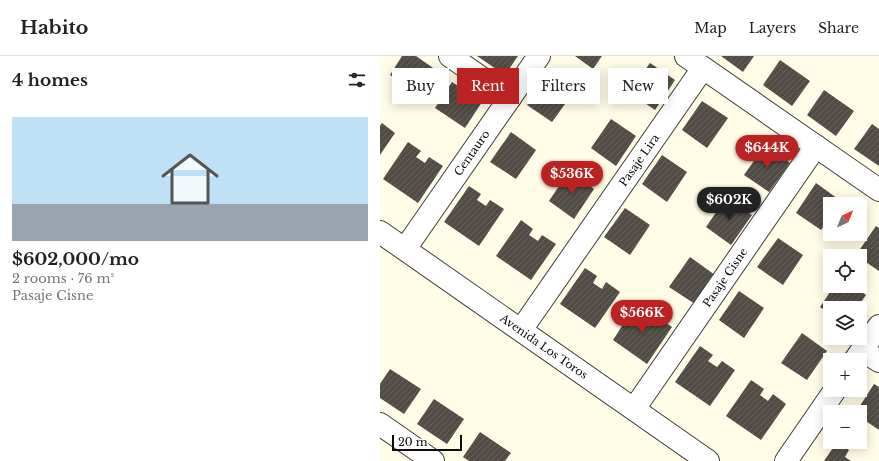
<!DOCTYPE html>
<html lang="en">
<head>
<meta charset="utf-8">
<style>
	body { margin:0; font-family:"Libre Baskerville",serif; background:#f6f6f6; color:#222; height:100vh; display:flex; flex-direction:column; font-size:15px; white-space:nowrap }
	* { box-sizing:border-box; margin:0 }
	p { font-size:13px; color:#767676 }
	.icon { flex:none; width:22px; height:22px; fill:none; stroke:currentColor; stroke-width:2; stroke-linecap:round; stroke-linejoin:round }
	.map { position:relative; flex:1; overflow:hidden }
	.details { display:flex; flex-direction:column; background:#fff; width:380px }
	.details>* { flex:none }
	.guide { position:absolute; left:12px; top:12px; width:380px; height:36px; display:flex; gap:8px }
	.needle { width:26px; rotate:43deg }
	.buttons { position:absolute; left:443px; top:141px; display:grid; gap:8px }
	.buttons a { display:grid; place-items:center; width:44px; height:44px; border-radius:0px; background:#fff; box-shadow:0 2px 10px #0003; font-size:20px }
	.scale { position:absolute; left:12px; bottom:10px; width:70px; box-sizing:border-box; padding-left:4px; border:2px solid #0a0a0a; border-top:0; font-size:11px; line-height:14px; white-space:nowrap; color:#0a0a0a; -webkit-text-stroke:3px #fff; paint-order:stroke }
	.price { position:absolute; translate:-50% -34px; padding:0 9px; border-radius:14px; background:#ba2322; color:#fff; font-size:13px; line-height:26px; filter:drop-shadow(0 1px 2px #0008) }
	.price::after { content:''; position:absolute; left:50%; top:24px; width:12px; height:9px; margin-left:-6px; background:inherit; clip-path:polygon(0 0,100% 0,50% 100%) }
	.price.on { background:#222; color:#fff }
	ul { padding:0; list-style:none }
	li { display:grid; align-content:center; gap:8px; height:212px; padding:0 12px }
	li span { display:grid; place-items:center; height:124px; border-radius:0px; color:#555 }
	li>.icon { margin-inline-start:auto }
	span .icon { width:72px; height:72px; fill:#fffc; stroke-width:1 }
	li b { font-size:17px }
	h2 { display:flex; justify-content:space-between; align-items:center; height:48px; padding:0 12px; font-size:17px }
	.chip { padding:0 14px; border-radius:0px; background:#fff; box-shadow:0 2px 10px #0003; font-size:14px; line-height:36px }
	.chip.on { background:#ba2322; color:#fff }
	header { display:flex; align-items:center; gap:24px; box-sizing:border-box; height:56px; padding:0 20px; background:#fff; border-bottom:1px solid #e0e0e0 }
	header strong { font-size:19px }
	nav { display:flex; gap:22px; margin-inline-start:auto; font-size:14px }
	main { display:flex; flex:1; min-height:0 }
	.map>svg:first-child { display:block }
</style>
</head>
<body>
<header>
<strong>Habito</strong>
<nav><a>Map</a><a>Layers</a><a>Share</a></nav>
</header>
<main>
<section class="details">
<h2>4 homes<svg class="icon" aria-label="filters" viewBox="0 0 24 24"><path d="M4 7h16M4 17h16"/><circle cx="9" cy="7" r="2"/><circle cx="15" cy="17" r="2"/></svg></h2>
<ul>
<li><span style="background:linear-gradient(#bfe0f5 70%,#9aa5b1 0)"><svg class="icon" aria-label="home" viewBox="0 0 24 24"><path d="M3 11l9-7 9 7M6 9v11h12V9"/></svg></span><div><b>$602,000/mo</b><p>2 rooms · 76 m²</p><p>Pasaje Cisne</p></div></li>
</ul>
</section>
<div class="map">
<svg width="499" height="405" viewBox="0 0 499 405">
	<defs>
		<pattern id="building-hatch" width="6" height="6" patternUnits="userSpaceOnUse"><rect width="6" height="6" fill="#524c46"/><path d="M-1 1l2-2M0 6l6-6M5 7l2-2" fill="none" stroke="#66615c"/></pattern>
	</defs>
	<rect width="100%" height="100%" fill="#fffce7"/>
	<g fill="url(#building-hatch)">
		<path d="M22,0H36L56,14L40,39L10,19Z"/>
		<path d="M97,0H138L125,19Z"/>
		<path d="M195,0H222L213,13Z"/>
		<path d="M341,0H374L363,16Z"/>
		<path d="M400,4L430,25L412,50L383,29Z"/>
		<path d="M270,7L295,24L275,54L249,36Z"/>
		<path d="M168,20L193,37L172,66L147,49Z"/>
		<path d="M72,26L102,46L85,72L55,52Z"/>
		<path d="M444,34L474,55L456,80L427,59Z"/>
		<path d="M322,45L348,62L327,92L302,74Z"/>
		<path d="M231,63L256,80L236,110L211,92Z"/>
		<path d="M2,67L15,77L0,99V70Z"/>
		<path d="M492,68L499,73V110L474,93Z"/>
		<path d="M131,76L156,94L136,123L110,106Z"/>
		<path d="M28,86L41,95L36,101L45,107L49,101L63,110L38,147L3,123Z"/>
		<path d="M385,89L410,107L389,136L364,119Z"/>
		<path d="M282,99L307,116L287,146L262,128Z"/>
		<path d="M189,115L214,133L194,163L169,145Z"/>
		<path d="M436,127L461,145L459,148H450V161L441,174L416,157Z"/>
		<path d="M89,130L101,138L97,144L106,150L110,144L124,153L99,190L64,166Z"/>
		<path d="M346,142L372,159L351,189L326,171Z"/>
		<path d="M245,152L270,169L250,199L224,181Z"/>
		<path d="M141,164L153,173L149,179L158,185L162,179L176,188L151,224L116,200Z"/>
		<path d="M496,170L499,172V215L480,202V200L476,199Z"/>
		<path d="M398,182L423,199L403,229L377,211Z"/>
		<path d="M310,201L335,219L315,248L289,231Z"/>
		<path d="M205,212L217,220L213,227L222,233L226,226L240,236L215,272L180,248Z"/>
		<path d="M454,230H473L486,239L477,252H450V258L440,251Z"/>
		<path d="M359,235L384,252L364,282L339,264Z"/>
		<path d="M257,247L270,256L265,262L274,268L279,262L292,271L267,308L233,284Z"/>
		<path d="M422,277L447,295L427,324L401,307Z"/>
		<path d="M320,290L333,299L328,305L337,311L342,305L355,314L330,350L295,326Z"/>
		<path d="M10,313L41,333L24,358L0,342V328Z"/>
		<path d="M371,324L384,333L380,339L388,345L393,338L406,348L381,384L346,360Z"/>
		<path d="M494,328L499,331V374L480,361V356H476Z"/>
		<path d="M54,343L84,363L67,388L37,368Z"/>
		<path d="M100,376L131,397L125,405H89L83,401Z"/>
		<path d="M457,386L469,394L465,401L471,405H444Z"/>
	</g>
	<g fill="none" stroke-linecap="round" stroke-linejoin="round">
		<g stroke="#3d3d3d" stroke-width="24">
			<g id="minor">
				<path d="M70,0L130,42"/>
				<path d="M306,0L499,134"/>
				<path id="s1" d="M0,176L328,405"/>
				<path id="s2" d="M25,193L159,0"/>
				<path id="s3" d="M141,274L323,12"/>
				<path d="M482,294L499,305"/>
				<path d="M475,304L499,270"/>
				<path id="s4" d="M254,353L436,90"/>
				<path d="M0,368L53,405"/>
				<path d="M406,405L455,334"/>
			</g>
		</g>
		<use href="#minor" stroke="#fff" stroke-width="22"/>
	</g>
	<g text-anchor="middle" dominant-baseline="central" stroke-width="4" stroke-linejoin="round" paint-order="stroke">
		<g font-size="11" fill="#0a0a0a" stroke="#fff">
			<text stroke="none"><textPath href="#s2" startOffset="117">Centauro</textPath></text>
			<text stroke="none"><textPath href="#s3" startOffset="207">Pasaje Lira</textPath></text>
			<text stroke="none"><textPath href="#s4" startOffset="160">Pasaje Cisne</textPath></text>
			<text stroke="none"><textPath href="#s1" startOffset="200">Avenida Los Toros</textPath></text>
		</g>
	</g>
</svg>
<div class="buttons">
<a><svg class="needle" viewBox="-14 -14 28 28"><path d="M0-13l5 13h-10z" fill="#e53935"/><path d="M0 13l5-13h-10z" fill="#767676"/></svg></a>
<a><svg class="icon" aria-label="locate" viewBox="0 0 24 24"><circle cx="12" cy="12" r="6"/><path d="M12 2v4M12 18v4M2 12h4M18 12h4"/></svg></a>
<a><svg class="icon" aria-label="layers" viewBox="0 0 24 24"><path d="M12 4l9 5-9 5-9-5zM3 14l9 5 9-5"/></svg></a>
<a>+</a>
<a>−</a>
</div>
<div class="scale">20 m</div>
<b class="price" style="left:387px;top:113px">$644K</b>
<b class="price" style="left:192px;top:139px">$536K</b>
<b class="price on" style="left:349px;top:165px">$602K</b>
<b class="price" style="left:262px;top:278px">$566K</b>
<div class="guide">
<a class="chip">Buy</a>
<a class="chip on">Rent</a>
<a class="chip">Filters</a>
<a class="chip">New</a>
</div>
</div>
</main>
</body>
</html>
